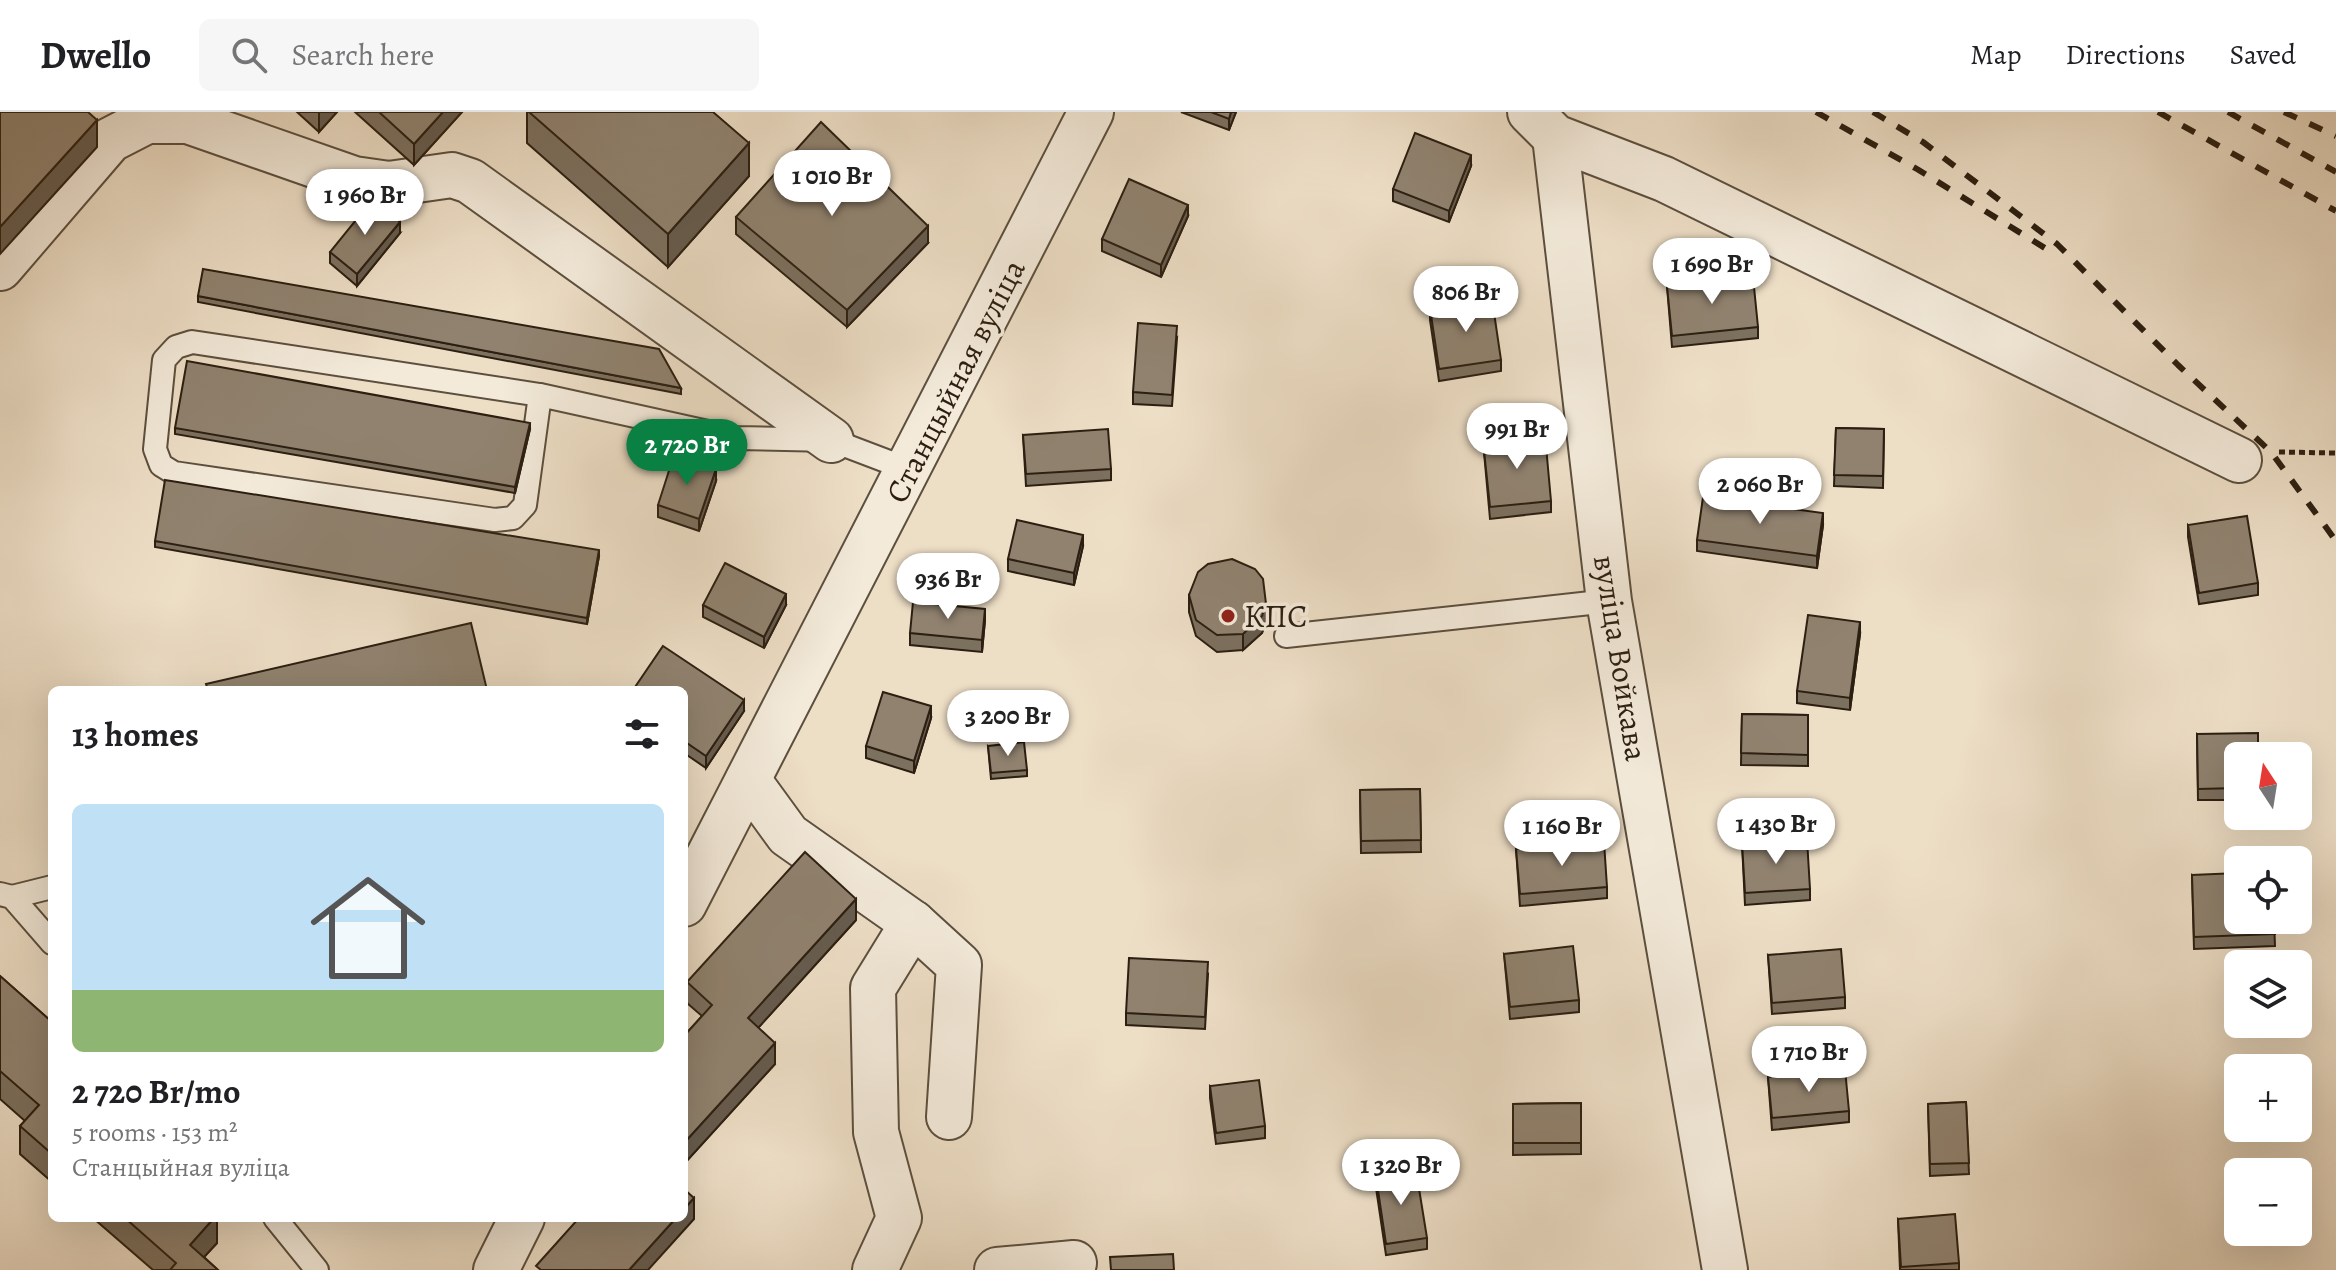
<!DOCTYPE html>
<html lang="en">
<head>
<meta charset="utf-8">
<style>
	body { margin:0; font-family:Alegreya,serif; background:#f6f6f6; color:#202124; height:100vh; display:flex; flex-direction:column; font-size:30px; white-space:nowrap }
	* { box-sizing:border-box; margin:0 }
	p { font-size:26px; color:#757577 }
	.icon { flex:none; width:44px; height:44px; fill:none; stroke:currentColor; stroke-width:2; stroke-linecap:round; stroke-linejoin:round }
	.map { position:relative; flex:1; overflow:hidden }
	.drawer { position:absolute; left:48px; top:574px; width:640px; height:536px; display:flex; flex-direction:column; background:#fff; border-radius:12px; box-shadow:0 8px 32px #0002 }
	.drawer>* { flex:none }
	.needle { width:52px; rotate:348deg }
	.controls { position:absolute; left:2224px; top:630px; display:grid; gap:16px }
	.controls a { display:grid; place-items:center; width:88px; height:88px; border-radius:12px; background:#fff; box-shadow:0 8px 32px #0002; font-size:40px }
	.price { position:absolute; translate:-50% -68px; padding:0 18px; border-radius:28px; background:#fff; color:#222; font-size:26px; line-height:52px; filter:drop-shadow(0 2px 4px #0008) }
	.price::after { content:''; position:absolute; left:50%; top:48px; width:24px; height:18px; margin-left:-12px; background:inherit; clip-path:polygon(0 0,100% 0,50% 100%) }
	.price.current { background:#0b8043; color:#fff }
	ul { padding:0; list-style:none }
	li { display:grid; align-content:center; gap:16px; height:424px; padding:0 24px }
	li+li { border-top:2px solid #e0e0e0 }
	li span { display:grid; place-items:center; height:248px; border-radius:12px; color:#555 }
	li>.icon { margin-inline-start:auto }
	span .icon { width:144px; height:144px; fill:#fffc; stroke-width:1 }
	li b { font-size:34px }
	h2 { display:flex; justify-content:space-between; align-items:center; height:96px; padding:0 24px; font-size:34px }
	header { display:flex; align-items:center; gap:48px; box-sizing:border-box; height:112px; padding:0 40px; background:#fff; border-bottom:2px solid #e0e0e0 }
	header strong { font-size:38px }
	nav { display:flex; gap:44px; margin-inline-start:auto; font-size:28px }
	.search { width:560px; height:72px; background:#f6f6f6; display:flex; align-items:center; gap:20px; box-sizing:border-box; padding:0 28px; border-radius:12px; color:#757577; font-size:30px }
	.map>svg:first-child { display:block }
</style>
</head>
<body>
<header>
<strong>Dwello</strong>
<div class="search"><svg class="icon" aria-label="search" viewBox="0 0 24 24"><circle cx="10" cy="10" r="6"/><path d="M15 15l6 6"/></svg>Search here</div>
<nav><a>Map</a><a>Directions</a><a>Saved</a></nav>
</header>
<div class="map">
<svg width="2336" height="1158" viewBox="0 0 2336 1158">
	<rect width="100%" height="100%" fill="#eddec6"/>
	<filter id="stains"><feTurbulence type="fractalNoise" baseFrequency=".0025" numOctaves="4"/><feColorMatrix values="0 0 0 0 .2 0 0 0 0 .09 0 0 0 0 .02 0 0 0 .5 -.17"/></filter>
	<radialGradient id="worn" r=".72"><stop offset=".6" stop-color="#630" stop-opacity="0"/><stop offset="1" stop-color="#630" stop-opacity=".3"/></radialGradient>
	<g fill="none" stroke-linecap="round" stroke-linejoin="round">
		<g stroke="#5c4f3e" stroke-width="26">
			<g id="service">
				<path d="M540,283L525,393L513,406L495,408L174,361L161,353L155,337L164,248L176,235L192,230L540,283L735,326L831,328L910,358"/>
				<path d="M1286,524L1609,489"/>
				<path d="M0,782L12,785L52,831"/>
				<path d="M12,785L52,775"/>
				<path d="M275,1106L317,1158"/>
			</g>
		</g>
		<g stroke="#5c4f3e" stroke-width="48">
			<g id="minor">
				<path d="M1530,0L1555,25L1664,67L2239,348"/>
				<path d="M1555,25L1609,489L1725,1158"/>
				<path d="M0,156L110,28L147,9H188L354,67L389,72L452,63L470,69L831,328"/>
				<path d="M748,668L788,723L913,811L873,876L876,1020L899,1106L875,1158"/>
				<path d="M684,792L1091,0"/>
				<path d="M913,811L959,853L949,1005"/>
				<path d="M496,1158L522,1106"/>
				<path d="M997,1158L1074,1151"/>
			</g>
		</g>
		<path stroke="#2c1f11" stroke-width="5" stroke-dasharray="6 4" stroke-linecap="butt" d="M2279,340L2336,341"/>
		<use href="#service" stroke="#f3eada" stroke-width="22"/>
		<use href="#minor" stroke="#f3eada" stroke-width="44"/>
		<g stroke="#2c1f11" stroke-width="6" stroke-dasharray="14 14" stroke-linecap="butt">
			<path d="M1816,0L1917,57L2053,141"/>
			<path d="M1873,0L1923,30L2057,132L2178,253L2271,340L2336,429"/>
			<path d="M2158,0L2336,99"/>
			<path d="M2228,0L2336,60"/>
			<path d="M2284,0L2336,24"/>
		</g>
	</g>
	<g fill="#7c705f" stroke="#2c1f11" stroke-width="2">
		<path d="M297,0H337L319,20Z"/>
		<path d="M355,0H462L414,53Z"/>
		<path d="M527,0H713L749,64L668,155L527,31Z"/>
		<path d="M1181,0H1236L1229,18Z"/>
		<path d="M1471,54L1449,110L1393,89V77Z"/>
		<path d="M1188,104L1161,165L1102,139V127Z"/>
		<path d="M736,105L928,131L847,215L736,122Z"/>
		<path d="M400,121L357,174L330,151V140Z"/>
		<path d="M1667,174L1758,215V226L1672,235Z"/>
		<path d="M198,184L681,276V282L198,190Z"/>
		<path d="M1430,196L1501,248V259L1439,269L1430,208Z"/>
		<path d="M1177,226L1172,294L1133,292V280Z"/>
		<path d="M175,316L530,317L515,381L175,322Z"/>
		<path d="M1836,316L1884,317L1883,376L1834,374Z"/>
		<path d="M1023,323L1111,357V368L1026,374Z"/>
		<path d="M1483,329L1551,389V400L1490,407Z"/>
		<path d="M716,369L699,419L658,405V393Z"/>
		<path d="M1823,413L1817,456L1697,439V428Z"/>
		<path d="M2188,413L2258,471V483L2199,492L2188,425Z"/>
		<path d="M155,429L599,444L587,512L155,435Z"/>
		<path d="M1083,434L1074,473L1008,459V447Z"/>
		<path d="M1189,483L1266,509L1262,521L1243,538L1217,540L1196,524L1189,500Z"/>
		<path d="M703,493H786L764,536L703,505Z"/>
		<path d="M985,508L982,540L910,533V521Z"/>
		<path d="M1860,522L1850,598L1797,591V579Z"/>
		<path d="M684,578L744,599L706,656L684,641Z"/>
		<path d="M1742,602L1808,603V654L1741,653Z"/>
		<path d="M931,606L914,661L866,646V634Z"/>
		<path d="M2197,622L2238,644V688H2198Z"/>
		<path d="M988,634L1027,658V664L991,667Z"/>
		<path d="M1420,677L1421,740L1361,741L1360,678Z"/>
		<path d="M1742,731L1810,777V788L1745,793Z"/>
		<path d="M1516,737L1607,775V786L1520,794Z"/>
		<path d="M2192,763L2274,808L2275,834L2194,837Z"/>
		<path d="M856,808L758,916L775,952L684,1052V924L702,904L687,891V870Z"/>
		<path d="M1504,842L1579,888V900L1510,907Z"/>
		<path d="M1768,843L1845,885V896L1772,902Z"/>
		<path d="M1208,862L1205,917L1126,913V901Z"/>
		<path d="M0,864L52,910V1070L20,1042V1014L25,1009L0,987Z"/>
		<path d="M1768,965L1849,999V1010L1772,1018Z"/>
		<path d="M1210,974L1265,1014V1026L1216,1032L1210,986Z"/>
		<path d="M1966,990L1969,1062L1930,1064L1928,992Z"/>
		<path d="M1581,991V1042L1513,1043V992Z"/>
		<path d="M1376,1065L1427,1126V1137L1386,1143L1376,1076Z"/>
		<path d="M93,1106H217V1131L204,1145L218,1158H153Z"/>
		<path d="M1898,1107L1959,1151V1158H1900Z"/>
	</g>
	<g fill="#655b4e" stroke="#2c1f11" stroke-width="2">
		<path d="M319,0H337L319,20Z"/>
		<path d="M443,0H462L414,53V32Z"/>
		<path d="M1231,0H1236L1229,18V7Z"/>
		<path d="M97,8V35L0,142V115Z"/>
		<path d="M749,31V64L668,155V122Z"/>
		<path d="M1471,43V54L1449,110V99Z"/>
		<path d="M1188,93V104L1161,165V153Z"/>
		<path d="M400,110V121L357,174V162Z"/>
		<path d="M928,114V131L847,215V198Z"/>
		<path d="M530,311V317L515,381V375Z"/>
		<path d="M716,357V369L699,419V407Z"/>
		<path d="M1823,401V413L1817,456V444Z"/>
		<path d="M1083,423V434L1074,473V461Z"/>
		<path d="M599,438V444L587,512V506Z"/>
		<path d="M786,482V493L764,536V525Z"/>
		<path d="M1266,492V509L1262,521L1243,538V522Z"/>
		<path d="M985,497V508L982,540V528Z"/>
		<path d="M1860,510V522L1850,598V586Z"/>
		<path d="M744,588V599L706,656V644Z"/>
		<path d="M931,594V606L914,661V649Z"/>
		<path d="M856,787V808L748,927V906Z"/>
		<path d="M775,931V952L684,1052V1031Z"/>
		<path d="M694,1086V1107L648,1158H629L676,1106H684V1097Z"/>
		<path d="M214,1106H217V1131L192,1158L190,1133Z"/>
	</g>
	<g fill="#90826f" stroke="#2c1f11" stroke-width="2">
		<path d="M0,0H88L97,8L0,115Z"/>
		<path d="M379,0H443L414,32Z"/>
		<path d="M529,0H713L749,31L668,122Z"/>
		<path d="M1211,0H1231L1229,7Z"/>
		<path d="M821,10L928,114L847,198L736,105Z"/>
		<path d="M1415,21L1471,43L1449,99L1393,77Z"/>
		<path d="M1129,67L1188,93L1161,153L1102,127Z"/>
		<path d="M373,87L400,110L357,162L330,140Z"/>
		<path d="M203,157L659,237L681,276L198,184Z"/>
		<path d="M1753,165L1758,215L1672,224L1667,174Z"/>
		<path d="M1492,187L1501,248L1439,257L1430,196Z"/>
		<path d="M1138,211L1177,214L1172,283L1133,280Z"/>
		<path d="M187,249L530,311L515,375L175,316Z"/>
		<path d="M1836,316L1884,317L1883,364L1834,363Z"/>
		<path d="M1108,317L1111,357L1026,362L1023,323Z"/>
		<path d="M1545,323L1551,389L1490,395L1483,329Z"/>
		<path d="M674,343L716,357L699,407L658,393Z"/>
		<path d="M165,368L599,438L587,506L155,429Z"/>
		<path d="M1703,385L1823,401L1817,444L1697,428Z"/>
		<path d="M2247,404L2258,471L2199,481L2188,413Z"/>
		<path d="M1017,408L1083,423L1074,461L1008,447Z"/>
		<path d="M1232,447L1255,457L1263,467L1266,492L1262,504L1243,522L1217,523L1196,508L1189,483L1198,460L1208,452Z"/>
		<path d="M725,451L786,482L764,525L703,493Z"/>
		<path d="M913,490L985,497L982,528L910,521Z"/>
		<path d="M1808,503L1860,510L1850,586L1797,579Z"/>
		<path d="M471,511L487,578H208L206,572Z"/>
		<path d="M663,534L744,588L706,644L684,629V578H633Z"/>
		<path d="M883,580L931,594L914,649L866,634Z"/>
		<path d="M1742,602L1808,603V643L1741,641Z"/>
		<path d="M2258,621V644H2238V676L2198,677L2197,622Z"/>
		<path d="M1024,630L1027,658L991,661L988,634Z"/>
		<path d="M1420,677L1421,728L1361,729L1360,678Z"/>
		<path d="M1807,727L1810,777L1745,781L1742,731Z"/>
		<path d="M1604,730L1607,775L1520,782L1516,737Z"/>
		<path d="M805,740L856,787L748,906L775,931L684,1031V924L712,893L687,870Z"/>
		<path d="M2238,761V808H2274L2275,822L2194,825L2192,763Z"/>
		<path d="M1573,834L1579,888L1510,895L1504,842Z"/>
		<path d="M1841,837L1845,885L1772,891L1768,843Z"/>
		<path d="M1129,846L1208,850L1205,905L1126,901Z"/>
		<path d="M0,864L52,910V1042L20,1014L39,993L0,959Z"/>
		<path d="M1845,957L1849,999L1772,1006L1768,965Z"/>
		<path d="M1259,968L1265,1014L1216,1021L1210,974Z"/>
		<path d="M1966,990L1969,1051L1930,1052L1928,992Z"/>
		<path d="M1581,991V1031H1513V992Z"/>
		<path d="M1416,1058L1427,1126L1386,1132L1376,1065Z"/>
		<path d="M684,1077L694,1086L684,1097Z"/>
		<path d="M1955,1102L1959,1151L1901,1155L1898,1107Z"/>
		<path d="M125,1106H214L190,1133L218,1158H170L176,1151Z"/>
		<path d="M579,1106H676L629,1158H541L536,1154Z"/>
		<path d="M1173,1142L1174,1158H1111L1110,1145Z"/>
	</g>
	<circle fill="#8f2418" stroke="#f3eada" stroke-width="3" cx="1228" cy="504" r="8"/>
	<g text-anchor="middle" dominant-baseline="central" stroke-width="7" stroke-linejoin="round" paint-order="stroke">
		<g font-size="32" fill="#2c1f11" stroke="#f3eada">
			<text transform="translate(955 269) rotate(-63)">Станцыйная вуліца</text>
			<text transform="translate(1621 546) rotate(81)">вуліца Войкава</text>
		</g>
		<g font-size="32" fill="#2c1f11" stroke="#f3eada" text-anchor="start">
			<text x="1244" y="504">КПС</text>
		</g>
	</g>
	<rect width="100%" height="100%" filter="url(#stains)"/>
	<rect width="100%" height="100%" fill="url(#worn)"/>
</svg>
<div class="controls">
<a><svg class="needle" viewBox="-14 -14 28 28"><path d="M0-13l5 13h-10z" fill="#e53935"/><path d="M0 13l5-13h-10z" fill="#757577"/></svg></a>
<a><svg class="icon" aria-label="locate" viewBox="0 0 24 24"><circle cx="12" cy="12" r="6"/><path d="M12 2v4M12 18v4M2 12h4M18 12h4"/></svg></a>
<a><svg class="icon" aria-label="layers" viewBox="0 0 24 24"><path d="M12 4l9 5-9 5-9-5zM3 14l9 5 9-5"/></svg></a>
<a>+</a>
<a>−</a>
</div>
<b class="price" style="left:832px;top:106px">1 010 Br</b>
<b class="price" style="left:365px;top:125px">1 960 Br</b>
<b class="price" style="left:1712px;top:194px">1 690 Br</b>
<b class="price" style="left:1466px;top:222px">806 Br</b>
<b class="price" style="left:1517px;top:359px">991 Br</b>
<b class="price current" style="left:687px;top:375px">2 720 Br</b>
<b class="price" style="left:1760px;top:414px">2 060 Br</b>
<b class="price" style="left:948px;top:509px">936 Br</b>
<b class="price" style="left:1008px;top:646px">3 200 Br</b>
<b class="price" style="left:1776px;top:754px">1 430 Br</b>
<b class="price" style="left:1562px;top:756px">1 160 Br</b>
<b class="price" style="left:1809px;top:982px">1 710 Br</b>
<b class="price" style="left:1401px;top:1095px">1 320 Br</b>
<section class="drawer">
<h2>13 homes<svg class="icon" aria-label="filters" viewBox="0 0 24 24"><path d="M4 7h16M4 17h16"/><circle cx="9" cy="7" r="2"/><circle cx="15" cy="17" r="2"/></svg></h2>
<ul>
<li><span style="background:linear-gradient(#bfe0f5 75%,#8fb573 0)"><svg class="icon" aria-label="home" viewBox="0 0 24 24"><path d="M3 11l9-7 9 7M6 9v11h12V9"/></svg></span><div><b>2 720 Br/mo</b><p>5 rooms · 153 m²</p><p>Станцыйная вуліца</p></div></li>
</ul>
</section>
</div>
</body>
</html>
